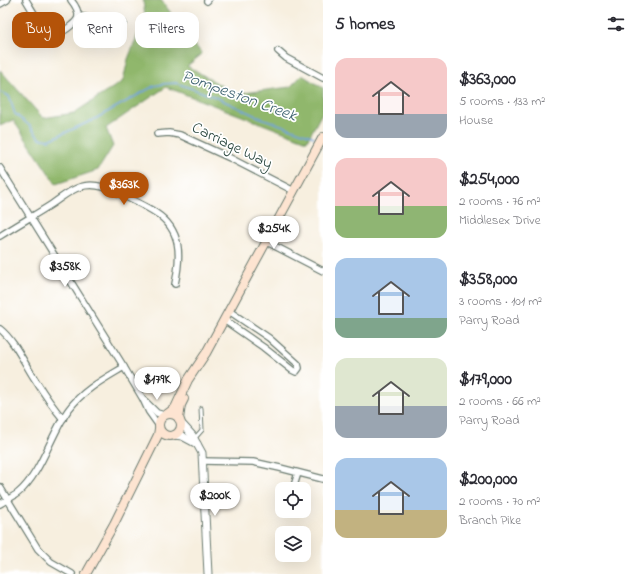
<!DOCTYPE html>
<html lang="en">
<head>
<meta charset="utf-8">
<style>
	body { margin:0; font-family:"Indie Flower",sans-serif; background:#f7f7f7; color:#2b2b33; height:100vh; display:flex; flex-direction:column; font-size:15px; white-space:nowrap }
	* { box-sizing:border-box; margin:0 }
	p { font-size:13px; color:#7c7c81 }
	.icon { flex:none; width:22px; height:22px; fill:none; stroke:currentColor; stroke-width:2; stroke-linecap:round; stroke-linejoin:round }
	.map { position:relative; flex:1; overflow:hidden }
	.panel { display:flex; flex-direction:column; background:#fff; width:316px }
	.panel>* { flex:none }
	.guide { position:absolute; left:12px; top:12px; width:251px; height:36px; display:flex; gap:8px }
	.buttons { position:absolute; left:275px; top:482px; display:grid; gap:8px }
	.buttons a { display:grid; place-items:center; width:36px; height:36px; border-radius:8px; background:#fff; box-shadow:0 4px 16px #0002; font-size:20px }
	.price { position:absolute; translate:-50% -34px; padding:0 9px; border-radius:14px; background:#fff; color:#222; font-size:13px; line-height:26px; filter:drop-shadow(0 1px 2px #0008) }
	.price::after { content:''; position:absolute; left:50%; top:24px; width:12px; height:9px; margin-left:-6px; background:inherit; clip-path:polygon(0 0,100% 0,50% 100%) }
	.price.active { background:#b45309; color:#fff }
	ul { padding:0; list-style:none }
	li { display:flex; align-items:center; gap:12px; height:100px; padding:0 12px }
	li span { display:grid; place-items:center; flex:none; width:112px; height:80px; border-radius:12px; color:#555 }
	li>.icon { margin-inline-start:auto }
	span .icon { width:48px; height:48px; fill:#fffc; stroke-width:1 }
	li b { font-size:17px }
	h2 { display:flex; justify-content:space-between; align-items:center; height:48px; padding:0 12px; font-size:17px }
	.chip { padding:0 14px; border-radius:12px; background:#fff; box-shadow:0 4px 16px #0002; font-size:14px; line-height:36px }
	.chip.active { background:#b45309; color:#fff }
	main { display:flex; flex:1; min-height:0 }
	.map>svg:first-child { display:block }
</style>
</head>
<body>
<main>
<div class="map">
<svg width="323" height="574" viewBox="0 0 323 574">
	<rect width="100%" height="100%" fill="#fff"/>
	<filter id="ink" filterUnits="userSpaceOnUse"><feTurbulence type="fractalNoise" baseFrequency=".025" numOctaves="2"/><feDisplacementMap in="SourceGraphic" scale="8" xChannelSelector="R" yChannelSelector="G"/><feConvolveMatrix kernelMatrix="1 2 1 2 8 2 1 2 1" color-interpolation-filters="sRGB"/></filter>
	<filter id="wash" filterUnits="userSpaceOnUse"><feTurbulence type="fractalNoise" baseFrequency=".012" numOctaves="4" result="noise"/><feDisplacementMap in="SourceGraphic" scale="16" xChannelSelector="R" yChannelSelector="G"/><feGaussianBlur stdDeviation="0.9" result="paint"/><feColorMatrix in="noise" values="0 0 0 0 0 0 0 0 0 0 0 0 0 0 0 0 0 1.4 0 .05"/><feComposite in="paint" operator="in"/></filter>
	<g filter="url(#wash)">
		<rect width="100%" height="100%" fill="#f7efdf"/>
		<path fill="#90b76c" stroke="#587a50" d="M143,0H161L202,54L187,66L236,94L290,87L302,75L323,88V111L307,141L166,87L106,128L113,146L98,170L56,184L13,120L0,126V70L43,118L74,113L123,81L128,59L145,16Z"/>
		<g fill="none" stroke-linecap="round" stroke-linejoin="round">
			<path stroke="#71a3dc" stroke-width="1.5" d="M0,92L9,96L15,114L30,126L39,138L49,140L93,120L154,86C161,84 168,83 176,83L213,96L256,116L314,137"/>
		</g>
	</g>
	<g filter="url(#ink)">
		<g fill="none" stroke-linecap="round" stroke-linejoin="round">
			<g stroke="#6b7b70" stroke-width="5">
				<path id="service" d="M194,439L202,430L201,408"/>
			</g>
			<g stroke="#6b7b70" stroke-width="8">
				<g id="minor">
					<path d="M26,0C31,8 42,29 50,32C52,33 57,34 59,33C64,32 77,22 78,17C79,11 75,5 71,0"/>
					<path d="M207,1L208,0"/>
					<path d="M0,4L7,0"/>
					<path d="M78,16L117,24L123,23"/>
					<path d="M278,51L286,58L323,78"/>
					<path d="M157,134L169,133L180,135L230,158L294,191"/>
					<path d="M0,168L124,367L143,399L149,412L159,426"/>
					<path d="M0,236C17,225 35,215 52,204C61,198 70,190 80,187C96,182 110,189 124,196C134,201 146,206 156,213C182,230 181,256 175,284"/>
					<path d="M267,242L323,271"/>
					<path d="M224,320L263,347L292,370L296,372L299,368L298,364L269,338L229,311"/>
					<path d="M0,329C15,341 25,365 36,381C44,394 53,407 63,419"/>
					<path d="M146,402L157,413L164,415"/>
					<path d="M202,461L253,462L280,468L323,479"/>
					<path d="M0,487L38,549L51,562L72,574"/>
					<path d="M293,489L298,473"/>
					<path d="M0,504C6,500 13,497 18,493C42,473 51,433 69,409C83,390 104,379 124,367"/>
				</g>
			</g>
			<g stroke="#6b7b70" stroke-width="9">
				<g id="tertiary">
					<path d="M181,423L192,435L202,453L208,574"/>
					<path d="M174,435L182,436L197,444"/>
				</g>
			</g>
			<g stroke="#6b7b70" stroke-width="10">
				<g id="secondary">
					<circle cx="170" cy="425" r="11"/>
					<path d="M167,414L175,408L188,380L206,353L323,137"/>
					<path d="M179,419L181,405L184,399"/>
					<path d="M86,574L114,524L158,435L159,429"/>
				</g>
			</g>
			<use href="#service" stroke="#fff" stroke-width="3"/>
			<use href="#minor" stroke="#fff" stroke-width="5.5"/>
			<use href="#tertiary" stroke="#fff" stroke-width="7"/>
			<use href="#secondary" stroke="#fde4d1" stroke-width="8"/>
		</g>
	</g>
	<g text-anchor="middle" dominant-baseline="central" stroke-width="3.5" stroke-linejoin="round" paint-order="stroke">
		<g font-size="16" fill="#1f3d34" stroke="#fff">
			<text transform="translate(232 146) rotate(26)">Carriage Way</text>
		</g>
		<g font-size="17" font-style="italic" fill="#3c616f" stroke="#fff">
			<text transform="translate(239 96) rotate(20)">Pompeston Creek</text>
		</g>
	</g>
</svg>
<div class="buttons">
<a><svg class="icon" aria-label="locate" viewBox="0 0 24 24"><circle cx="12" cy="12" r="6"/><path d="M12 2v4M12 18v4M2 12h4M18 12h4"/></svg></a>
<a><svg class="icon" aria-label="layers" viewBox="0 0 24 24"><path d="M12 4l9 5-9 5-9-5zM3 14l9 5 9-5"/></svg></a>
</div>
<b class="price active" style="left:124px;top:206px">$363K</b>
<b class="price" style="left:274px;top:250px">$254K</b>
<b class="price" style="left:65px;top:288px">$358K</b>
<b class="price" style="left:157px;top:401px">$179K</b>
<b class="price" style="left:215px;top:517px">$200K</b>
<div class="guide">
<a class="chip active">Buy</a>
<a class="chip">Rent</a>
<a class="chip">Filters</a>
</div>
</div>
<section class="panel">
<h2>5 homes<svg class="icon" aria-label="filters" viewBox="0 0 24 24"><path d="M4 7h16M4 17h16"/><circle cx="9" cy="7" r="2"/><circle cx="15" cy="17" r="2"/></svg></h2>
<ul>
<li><span style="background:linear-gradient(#f6c9c9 70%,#9aa5b1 0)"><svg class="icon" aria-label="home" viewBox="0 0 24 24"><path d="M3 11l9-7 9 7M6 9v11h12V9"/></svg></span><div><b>$363,000</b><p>5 rooms · 133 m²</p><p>House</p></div></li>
<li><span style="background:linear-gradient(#f6c9c9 60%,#8fb573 0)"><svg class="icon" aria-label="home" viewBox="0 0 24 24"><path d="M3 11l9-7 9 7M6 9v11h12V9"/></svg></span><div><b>$254,000</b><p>2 rooms · 76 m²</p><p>Middlesex Drive</p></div></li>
<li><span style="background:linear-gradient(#a9c7e8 75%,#7fa58c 0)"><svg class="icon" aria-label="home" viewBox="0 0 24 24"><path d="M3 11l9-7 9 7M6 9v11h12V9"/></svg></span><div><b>$358,000</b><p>3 rooms · 101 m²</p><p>Parry Road</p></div></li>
<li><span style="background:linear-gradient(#dfe7d0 60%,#9aa5b1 0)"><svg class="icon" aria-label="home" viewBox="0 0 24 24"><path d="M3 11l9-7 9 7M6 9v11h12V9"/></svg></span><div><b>$179,000</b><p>2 rooms · 66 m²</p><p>Parry Road</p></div></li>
<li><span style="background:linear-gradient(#a9c7e8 65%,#c2b280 0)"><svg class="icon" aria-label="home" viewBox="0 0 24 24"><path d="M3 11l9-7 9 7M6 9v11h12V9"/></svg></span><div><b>$200,000</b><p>2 rooms · 70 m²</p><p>Branch Pike</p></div></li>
</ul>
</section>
</main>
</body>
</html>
